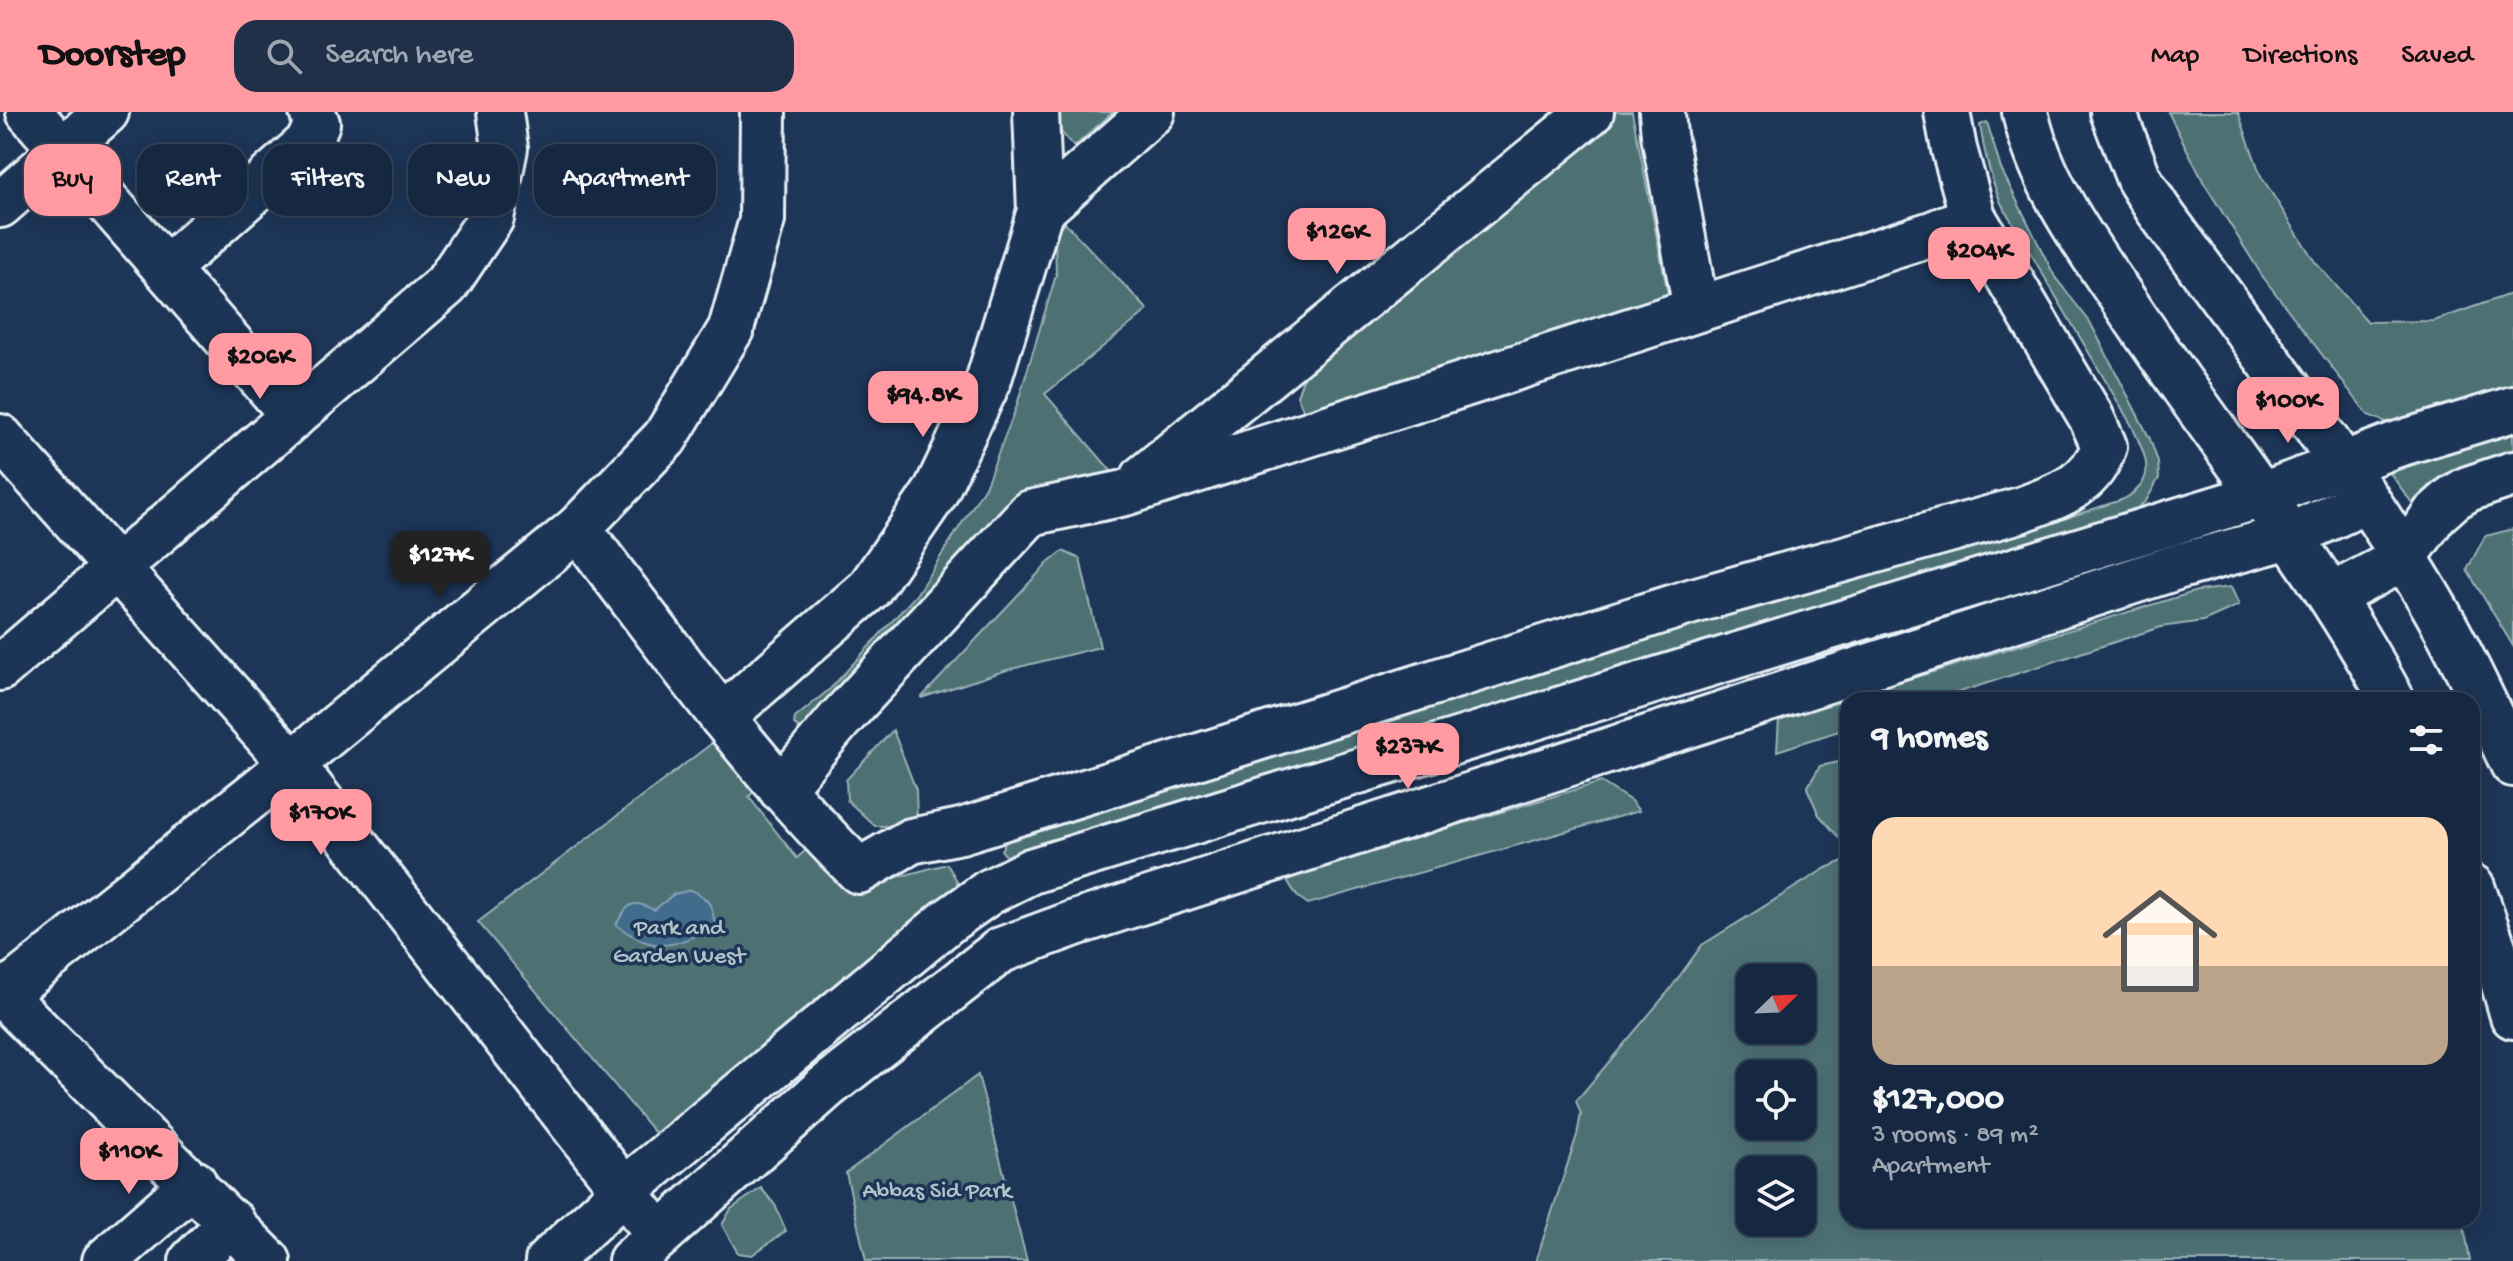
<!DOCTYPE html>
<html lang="en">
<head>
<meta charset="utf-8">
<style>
	body { margin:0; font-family:"Gochi Hand",sans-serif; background:#1f3048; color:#f1f3f6; height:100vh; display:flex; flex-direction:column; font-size:30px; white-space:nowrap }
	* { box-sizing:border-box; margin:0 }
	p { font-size:26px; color:#9ea6b1 }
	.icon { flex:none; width:44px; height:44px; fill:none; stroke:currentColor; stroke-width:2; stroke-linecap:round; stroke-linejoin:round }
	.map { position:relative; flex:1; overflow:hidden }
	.details { position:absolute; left:1840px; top:580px; width:640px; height:536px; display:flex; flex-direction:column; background:#162841; border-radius:24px; box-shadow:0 4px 20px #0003,0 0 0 2px #35445a }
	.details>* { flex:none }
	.guide { position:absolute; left:24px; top:32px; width:760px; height:72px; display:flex; gap:16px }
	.needle { width:52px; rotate:67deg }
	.buttons { position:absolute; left:1736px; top:852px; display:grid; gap:16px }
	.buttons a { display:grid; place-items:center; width:80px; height:80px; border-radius:16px; background:#162841; box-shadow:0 4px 20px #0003,0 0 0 2px #35445a; font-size:40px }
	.price { position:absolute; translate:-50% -68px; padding:0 18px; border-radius:16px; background:#ff9aa2; color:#111; font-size:26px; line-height:52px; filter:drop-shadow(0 2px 4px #0008) }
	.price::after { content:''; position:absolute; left:50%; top:48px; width:24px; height:18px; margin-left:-12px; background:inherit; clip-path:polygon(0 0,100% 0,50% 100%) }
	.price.selected { background:#222; color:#fff }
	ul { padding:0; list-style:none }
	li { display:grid; align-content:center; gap:16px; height:424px; padding:0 32px }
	li span { display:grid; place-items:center; height:248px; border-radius:24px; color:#555 }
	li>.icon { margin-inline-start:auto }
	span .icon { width:144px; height:144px; fill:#fffc; stroke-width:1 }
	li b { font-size:34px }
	h2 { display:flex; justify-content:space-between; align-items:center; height:96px; padding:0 32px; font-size:34px }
	.pill { padding:0 28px; border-radius:24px; background:#162841; box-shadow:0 4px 20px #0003,0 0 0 2px #35445a; font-size:28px; line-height:72px }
	.pill.selected { background:#ff9aa2; color:#111 }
	header { display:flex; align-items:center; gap:48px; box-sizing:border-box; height:112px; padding:0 40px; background:#ff9aa2; color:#111 }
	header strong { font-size:38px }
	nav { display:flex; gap:44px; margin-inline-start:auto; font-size:28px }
	.search { width:560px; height:72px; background:#1f3048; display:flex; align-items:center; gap:20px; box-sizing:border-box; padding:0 28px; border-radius:24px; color:#9ea6b1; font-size:30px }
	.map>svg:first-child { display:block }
</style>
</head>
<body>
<header>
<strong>Doorstep</strong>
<div class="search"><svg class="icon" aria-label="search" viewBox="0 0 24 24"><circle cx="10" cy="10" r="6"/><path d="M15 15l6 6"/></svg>Search here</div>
<nav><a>Map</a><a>Directions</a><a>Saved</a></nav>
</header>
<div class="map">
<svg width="2513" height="1149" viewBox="0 0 2513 1149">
	<rect width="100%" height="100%" fill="#1d3557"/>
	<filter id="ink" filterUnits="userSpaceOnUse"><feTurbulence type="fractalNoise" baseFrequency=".0125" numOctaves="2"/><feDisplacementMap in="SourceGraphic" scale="16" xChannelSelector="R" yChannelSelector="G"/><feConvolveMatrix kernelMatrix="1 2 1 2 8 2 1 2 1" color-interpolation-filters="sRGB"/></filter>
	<g filter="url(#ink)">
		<g fill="#4d7173" stroke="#9ab1b6" stroke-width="2" fill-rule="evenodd">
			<path d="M1047,0H1113L1074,35L1046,3Z"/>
			<path d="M1602,0H1632L1669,187L1305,302L1297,284L1304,264Z"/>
			<path d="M2168,0H2238L2261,64L2315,150L2368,210L2434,209L2513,181V273L2389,311L2368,303L2263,165L2204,71Z"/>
			<path d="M1987,10L2001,57L2055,165L2090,210L2150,327L2158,350L2159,366L2146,389L2131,401L1012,751L1001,738L1008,727L2005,416L2008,425L2124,387C2160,367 2145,344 2132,314L2001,91C1990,65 1984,40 1980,13Z"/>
			<path d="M1064,110L1148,198L1045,282L1119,368L1027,394L810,628L794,612L795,606L831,576L916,483L985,375L1016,296L1056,163L1055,121Z"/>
			<path d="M2513,318V339L2440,364L2412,391L2390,361Z"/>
			<path d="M2513,417V534L2467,458L2485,424Z"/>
			<path d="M1063,439L1080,447L1100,535L1007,558L921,586L1047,452Z"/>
			<path d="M2231,475L2239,493L2203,509L2161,515L1935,588H1848V616L1777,639L1779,607L2197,479Z"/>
			<path d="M893,618L916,678L917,709L896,714H875L847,688L846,668Z"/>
			<path d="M724,622L766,664L749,685L797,746L814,731L860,775L947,752L957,769L956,783L664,1023L654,1020L478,810Z"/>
			<path d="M1848,648V726L1842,729L1819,703L1807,676L1820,654Z"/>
			<path d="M1601,670L1631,689L1639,699L1308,792L1297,784L1285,765Z"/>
			<path d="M1848,747V1108H2463L2470,1149H1536L1577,1023L1581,1002L1576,989L1668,880L1702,833L1826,756ZM1750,866H1802V918H1750ZM1750,962H1802V1014H1750ZM1750,1058H1802V1110H1750Z"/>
			<path d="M978,963L1027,1149H866L846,1061Z"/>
			<path d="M761,1076L775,1093L786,1119L752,1143L738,1141L722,1113L731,1097Z"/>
		</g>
		<path fill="#436c8b" stroke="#85a1b7" stroke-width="2" d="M691,778C710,787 713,794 715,815C670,835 659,843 616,813C627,792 632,786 654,798L674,782Z"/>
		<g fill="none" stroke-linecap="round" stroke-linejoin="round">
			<g stroke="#e8f1f8" stroke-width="50">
				<g id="minor">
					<path d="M29,0L294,304"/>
					<path d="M1662,0L1664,23L1696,197"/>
					<path d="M2025,0C2041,74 2089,136 2130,198C2217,328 2318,449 2392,588"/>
					<path d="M2113,0L2139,67L2157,96C2249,224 2347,348 2428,484C2460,538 2486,595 2513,652"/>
					<path d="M0,93L106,0"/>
					<path d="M1040,99L1152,0"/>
					<path d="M166,157L309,30L317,11L312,0"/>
					<path d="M0,325L292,652L643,1103"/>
					<path d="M1144,365L1591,0"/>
					<path d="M578,416C668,534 753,655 859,759L911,729L961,719L1693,489L2020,398C2057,384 2091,375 2104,334L2091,305L1973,105L1954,37L1947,0"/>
					<path d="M2332,484L2404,446L2435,402L2453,386L2468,377L2513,362"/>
					<path d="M0,556L446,173L491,106L505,36L500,0"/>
					<path d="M722,605L869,477L935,381L988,270L1040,99L1036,0"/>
					<path d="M781,677L840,607L1030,401L1125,381L1932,122L1973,105"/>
					<path d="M2472,775L2494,838L2513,904"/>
					<path d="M3,883L268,1149"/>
					<path d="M0,885L292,652L578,416L665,326L731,217L762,108L763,0"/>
					<path d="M105,1149L194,1071"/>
					<path d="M192,1149L232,1110"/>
					<path d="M548,1149L625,1078L948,809L989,780L1031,759L2262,383L2395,333L2513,297"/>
					<path d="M631,1149L826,975L1001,838L1075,811L2183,453L2290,424L2367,388"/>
				</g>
			</g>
			<use href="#minor" stroke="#1d3557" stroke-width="44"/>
		</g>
	</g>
	<g text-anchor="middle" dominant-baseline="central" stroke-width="7" stroke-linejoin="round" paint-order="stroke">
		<g font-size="24" fill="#b2c4c9" stroke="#1d3557">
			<text x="679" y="817">Park and<tspan x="679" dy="28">Garden West</tspan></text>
			<text x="937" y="1080">Abbas Sid Park</text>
		</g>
	</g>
</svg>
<div class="buttons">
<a><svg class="needle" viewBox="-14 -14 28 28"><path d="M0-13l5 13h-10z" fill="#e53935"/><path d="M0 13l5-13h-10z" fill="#9ea6b1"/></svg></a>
<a><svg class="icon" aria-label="locate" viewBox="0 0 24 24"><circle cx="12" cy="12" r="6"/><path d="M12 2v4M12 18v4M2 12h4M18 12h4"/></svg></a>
<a><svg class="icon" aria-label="layers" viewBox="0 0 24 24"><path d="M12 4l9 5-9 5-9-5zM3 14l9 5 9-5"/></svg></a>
</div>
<b class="price" style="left:1337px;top:164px">$126K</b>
<b class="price" style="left:1979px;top:183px">$204K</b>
<b class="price" style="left:260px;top:289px">$206K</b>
<b class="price" style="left:923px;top:327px">$94.8K</b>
<b class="price" style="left:2288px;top:333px">$100K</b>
<b class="price selected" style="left:440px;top:487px">$127K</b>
<b class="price" style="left:1408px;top:679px">$237K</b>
<b class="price" style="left:321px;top:745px">$170K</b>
<b class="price" style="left:129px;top:1084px">$110K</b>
<div class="guide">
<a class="pill selected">Buy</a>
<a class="pill">Rent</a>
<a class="pill">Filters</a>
<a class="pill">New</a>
<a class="pill">Apartment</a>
</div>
<section class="details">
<h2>9 homes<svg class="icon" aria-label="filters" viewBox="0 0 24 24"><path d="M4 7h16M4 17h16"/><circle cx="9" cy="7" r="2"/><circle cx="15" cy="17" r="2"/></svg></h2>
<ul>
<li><span style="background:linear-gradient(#ffd9b3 60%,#b9a48a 0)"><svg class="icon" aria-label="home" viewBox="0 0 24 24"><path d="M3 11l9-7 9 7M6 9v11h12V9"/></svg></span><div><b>$127,000</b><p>3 rooms · 89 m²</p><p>Apartment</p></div></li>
</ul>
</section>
</div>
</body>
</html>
